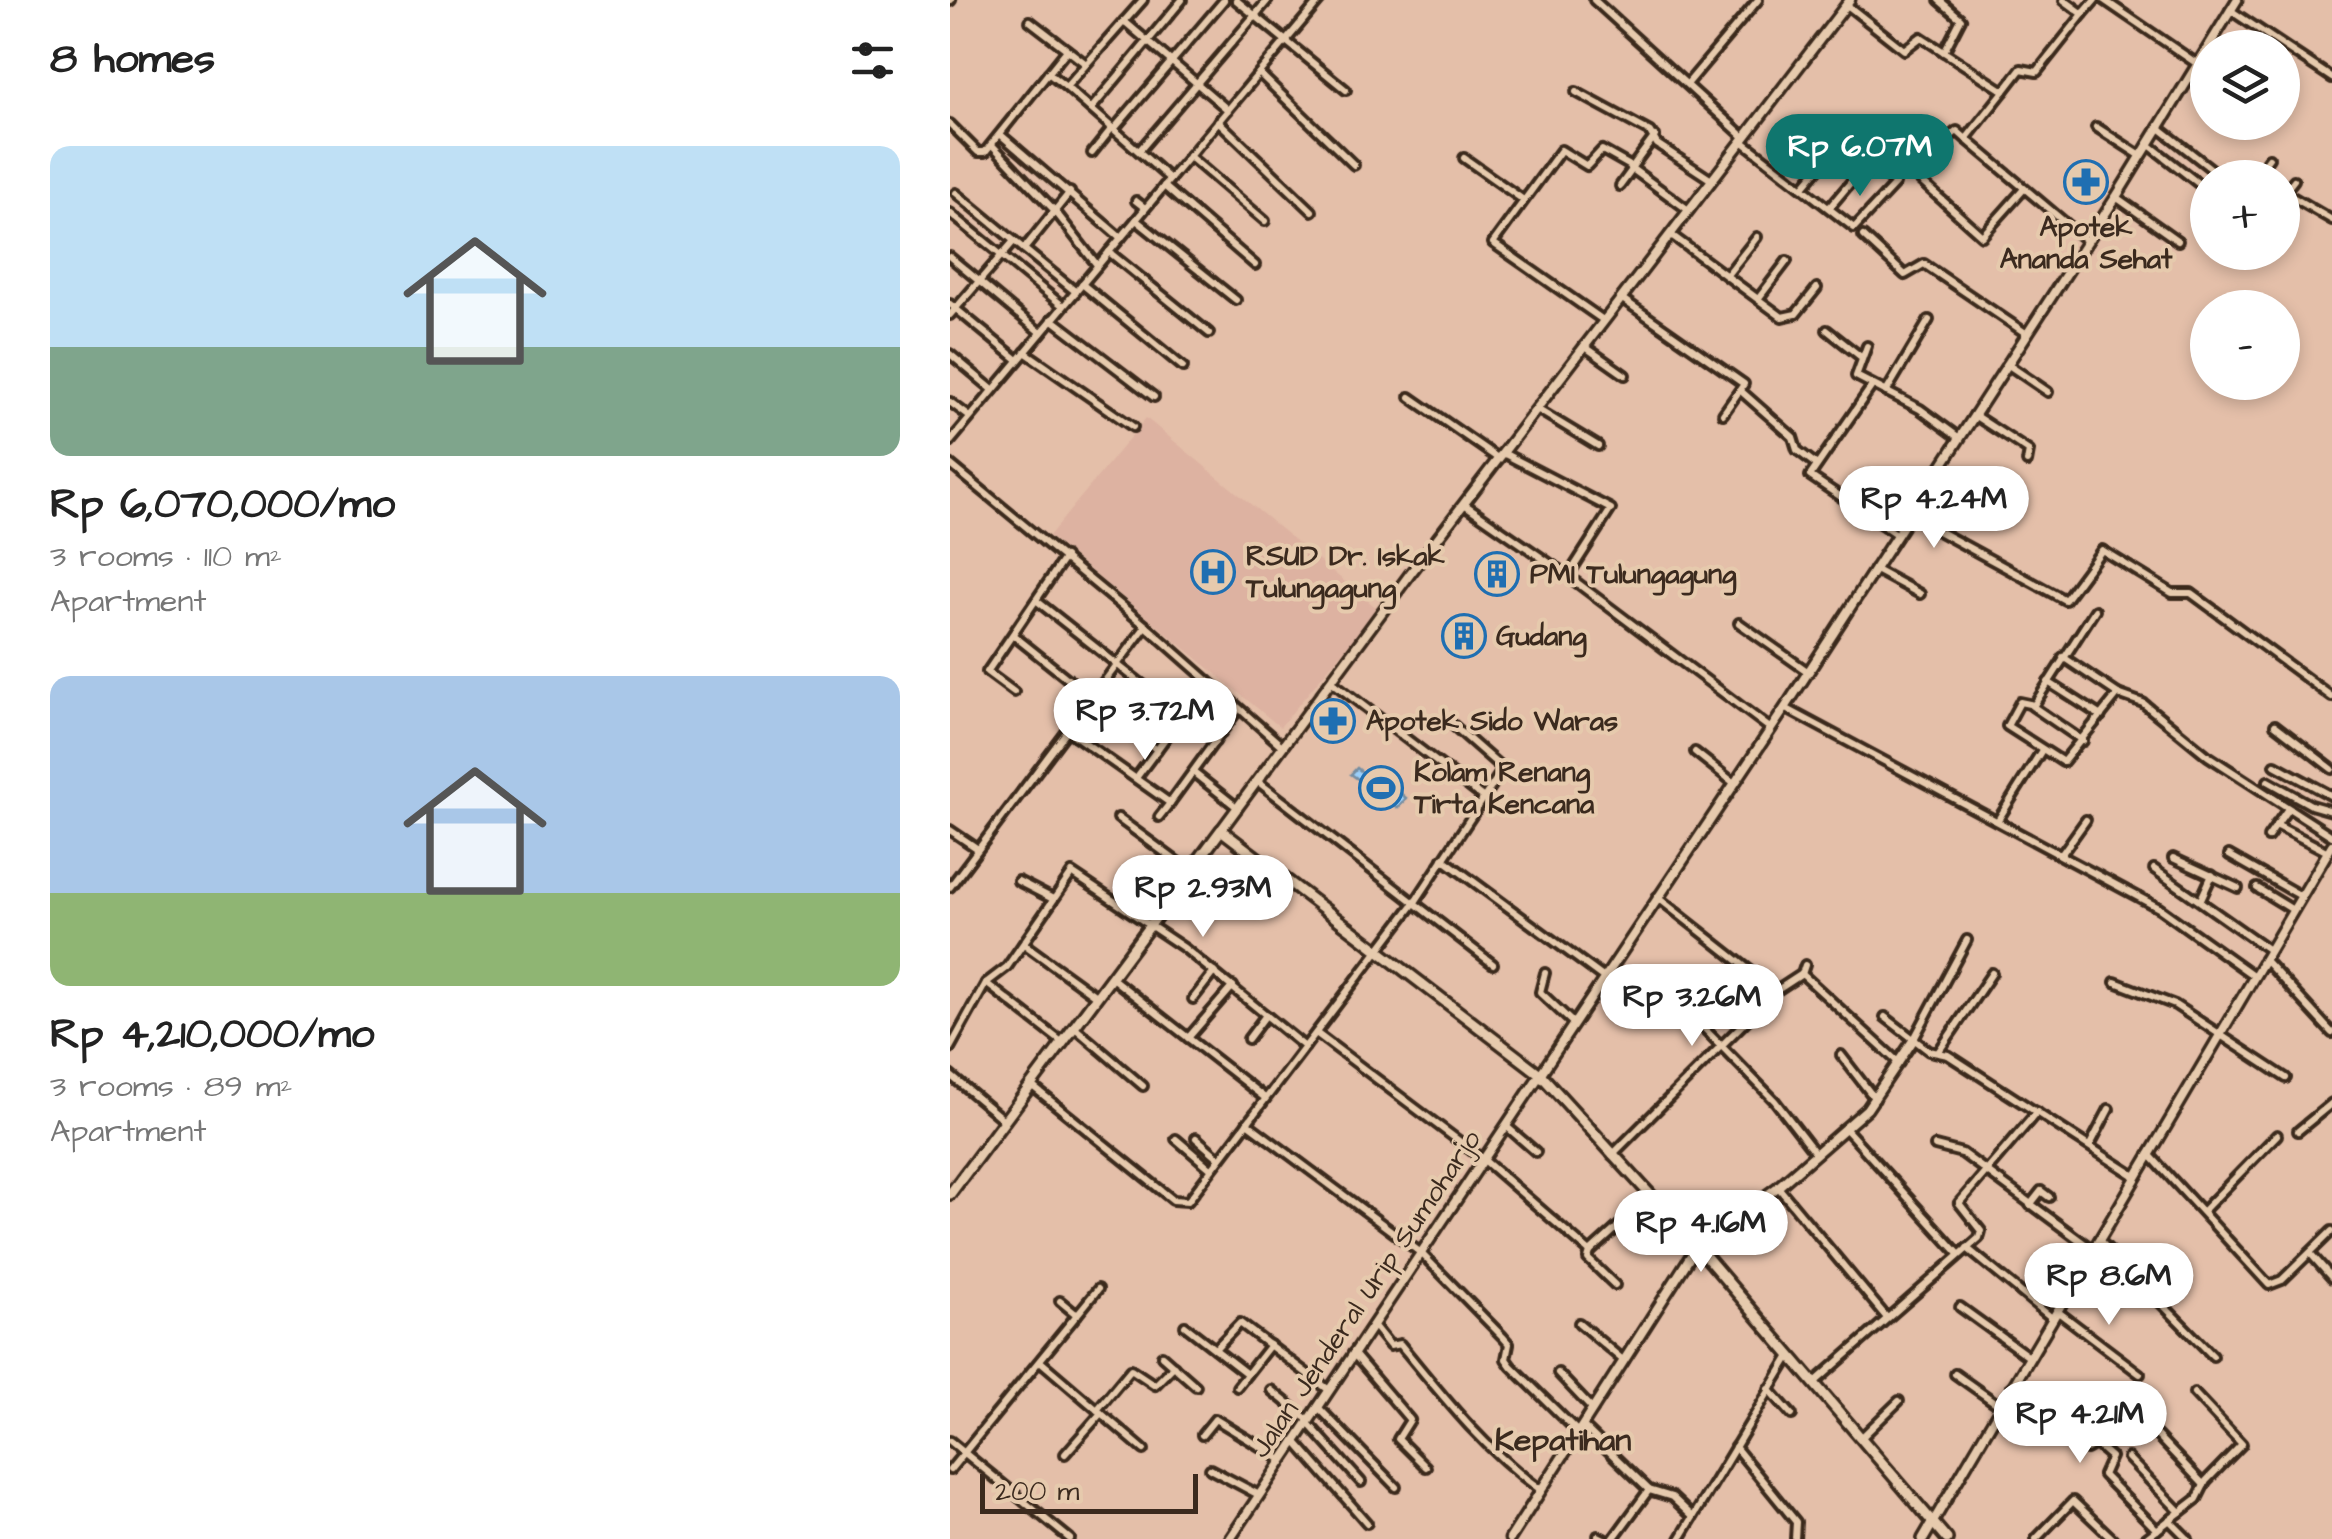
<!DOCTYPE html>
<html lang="en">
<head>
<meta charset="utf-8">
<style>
	body { margin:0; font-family:"Architects Daughter",sans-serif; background:#f6f6f6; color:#222; height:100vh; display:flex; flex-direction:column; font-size:38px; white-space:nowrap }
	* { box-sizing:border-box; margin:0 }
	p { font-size:32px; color:#767676 }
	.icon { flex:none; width:55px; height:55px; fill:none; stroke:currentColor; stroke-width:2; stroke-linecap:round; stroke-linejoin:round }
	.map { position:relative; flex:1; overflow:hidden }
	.panel { display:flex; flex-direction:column; background:#fff; width:950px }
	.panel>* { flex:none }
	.controls { position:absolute; left:1240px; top:30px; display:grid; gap:20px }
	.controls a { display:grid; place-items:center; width:110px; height:110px; border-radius:50%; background:#fff; box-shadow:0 5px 15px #0003; font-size:50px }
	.scale { position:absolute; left:30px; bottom:25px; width:218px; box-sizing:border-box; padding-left:10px; border:5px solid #3b2a1e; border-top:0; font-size:28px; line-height:35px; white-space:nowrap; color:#3b2a1e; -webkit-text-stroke:8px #e6caad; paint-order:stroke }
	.price { position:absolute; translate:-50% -85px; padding:0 22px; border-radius:35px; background:#fff; color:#222; font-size:32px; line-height:65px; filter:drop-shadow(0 2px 5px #0008) }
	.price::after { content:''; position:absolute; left:50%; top:60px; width:30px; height:22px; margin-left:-15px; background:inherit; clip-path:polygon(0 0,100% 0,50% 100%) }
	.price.selected { background:#0f766e; color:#fff }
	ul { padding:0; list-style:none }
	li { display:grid; align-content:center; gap:20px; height:530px; padding:0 50px }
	li span { display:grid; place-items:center; height:310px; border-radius:20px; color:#555 }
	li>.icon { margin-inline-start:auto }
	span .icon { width:180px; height:180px; fill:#fffc; stroke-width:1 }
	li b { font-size:42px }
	h2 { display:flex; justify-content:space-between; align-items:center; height:120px; padding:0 50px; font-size:42px }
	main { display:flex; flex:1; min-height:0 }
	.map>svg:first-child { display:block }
</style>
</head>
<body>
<main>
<section class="panel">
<h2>8 homes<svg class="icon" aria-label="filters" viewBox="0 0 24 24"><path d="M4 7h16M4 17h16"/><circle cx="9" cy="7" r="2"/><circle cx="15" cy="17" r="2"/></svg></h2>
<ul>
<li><span style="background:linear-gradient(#bfe0f5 65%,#7fa58c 0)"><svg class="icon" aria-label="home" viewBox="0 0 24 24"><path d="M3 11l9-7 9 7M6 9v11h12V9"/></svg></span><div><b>Rp 6,070,000/mo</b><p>3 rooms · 110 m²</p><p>Apartment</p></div></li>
<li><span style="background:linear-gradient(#a9c7e8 70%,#8fb573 0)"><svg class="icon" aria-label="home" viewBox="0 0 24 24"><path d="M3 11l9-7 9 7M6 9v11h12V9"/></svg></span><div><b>Rp 4,210,000/mo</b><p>3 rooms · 89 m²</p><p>Apartment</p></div></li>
</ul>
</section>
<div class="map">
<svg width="1382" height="1539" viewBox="0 0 1382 1539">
	<rect width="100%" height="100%" fill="#e4bfa9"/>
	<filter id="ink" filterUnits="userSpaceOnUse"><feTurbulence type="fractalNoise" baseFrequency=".01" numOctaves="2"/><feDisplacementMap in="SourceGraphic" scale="20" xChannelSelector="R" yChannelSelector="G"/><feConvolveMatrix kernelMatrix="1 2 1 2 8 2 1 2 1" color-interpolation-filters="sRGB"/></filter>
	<g filter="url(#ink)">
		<path fill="#ddb2a1" d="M196,418L428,609L330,727L99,536Z"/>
		<path fill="#9bcff9" stroke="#758da1" stroke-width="2.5" d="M407,768L426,783L432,778L456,798L448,808L401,774Z"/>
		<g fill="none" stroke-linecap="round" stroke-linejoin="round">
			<g stroke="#3b2a1e" stroke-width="14">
				<g id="minor">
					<path d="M193,0L116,87L220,179"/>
					<path d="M286,0L396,90"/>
					<path d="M644,0L793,136"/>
					<path d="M989,0L1011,19L994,52"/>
					<path d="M1114,0L1133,14L1145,0"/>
					<path d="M1154,0L1246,63"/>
					<path d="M0,1L1,0"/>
					<path d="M897,5L954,50L971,37L1054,91L1016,139L1137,241"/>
					<path d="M1280,10L1382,78"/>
					<path d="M80,21L136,64"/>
					<path d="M174,21L278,110"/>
					<path d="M98,73L116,87"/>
					<path d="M309,73L404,165"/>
					<path d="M739,82L808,0"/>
					<path d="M1054,91L1071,69L1087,72L1133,14"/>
					<path d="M626,92L700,132L707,144L760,179"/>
					<path d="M141,109L232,0"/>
					<path d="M268,121L362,211"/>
					<path d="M0,124L28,152H35L117,50"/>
					<path d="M1146,127L1191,156"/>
					<path d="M1208,127L1273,178"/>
					<path d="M164,129L274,0"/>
					<path d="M51,135L171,238"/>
					<path d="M792,141L904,228L945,184L918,162L879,208"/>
					<path d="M1198,144L1258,191"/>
					<path d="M43,146L105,211L147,265"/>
					<path d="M984,150L1007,131L1016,139"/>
					<path d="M189,151L318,0"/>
					<path d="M142,153L162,128"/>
					<path d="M239,156L315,221"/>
					<path d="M514,158L572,199"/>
					<path d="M681,168L737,209"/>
					<path d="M962,173L1032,236L1073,190"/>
					<path d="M1304,178L1319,158"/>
					<path d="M214,186L305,265"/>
					<path d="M670,186L681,171"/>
					<path d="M853,187L891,141L918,162"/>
					<path d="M1334,192L1382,220"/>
					<path d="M6,193L126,292"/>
					<path d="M1333,194L1344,180"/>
					<path d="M1166,197L1228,241"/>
					<path d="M186,201L195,208"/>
					<path d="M0,213L113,306"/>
					<path d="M186,220L286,300"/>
					<path d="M720,234L832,317L846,314L867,288"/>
					<path d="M913,236L955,275L974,264L1077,334"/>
					<path d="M74,249L120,192"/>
					<path d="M159,252L259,333"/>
					<path d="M0,257L91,333"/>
					<path d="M777,275L807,237"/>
					<path d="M132,284L233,367"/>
					<path d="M671,298L794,384L773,414"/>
					<path d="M808,299L837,261"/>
					<path d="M0,304L68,360"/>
					<path d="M0,315L64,241"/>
					<path d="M102,319L204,397"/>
					<path d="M653,320L543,243L611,150L637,166L652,150L682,167L705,136"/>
					<path d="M877,330L911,357"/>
					<path d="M634,346L675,375"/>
					<path d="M917,346L906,376L970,409L1008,437"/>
					<path d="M75,352L183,427"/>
					<path d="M0,354L43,390"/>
					<path d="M1057,364L1098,392"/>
					<path d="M922,386L860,476L946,534"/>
					<path d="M792,392L843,437L847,450L867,465"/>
					<path d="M936,392L979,320"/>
					<path d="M460,397L549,459"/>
					<path d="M0,402L20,417"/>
					<path d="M587,409L648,446"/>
					<path d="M1024,415L1079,451L1077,462"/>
					<path d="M0,442L370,0"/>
					<path d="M553,453L661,509L618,576"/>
					<path d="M0,464L196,626L332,746"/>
					<path d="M514,504L618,576L821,729"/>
					<path d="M959,515L1115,600L1152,550L1222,593H1241L1382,697"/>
					<path d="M924,569L970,594"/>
					<path d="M87,601L265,742"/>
					<path d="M789,623L857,671"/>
					<path d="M63,635L207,750"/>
					<path d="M1113,657L1168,694L1113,762L1057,726L1070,702L1084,705L1145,610"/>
					<path d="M381,681L535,799"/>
					<path d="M1098,682L1151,716"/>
					<path d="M64,692L37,672L115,557"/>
					<path d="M1168,694L1193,703L1258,756L1382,836"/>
					<path d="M1082,706L1133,741"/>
					<path d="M835,708L1209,908L1304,976"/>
					<path d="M1325,725L1382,769"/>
					<path d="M117,730L220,803L287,711"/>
					<path d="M745,752L784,783"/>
					<path d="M1325,765L1382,796"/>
					<path d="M244,773L288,808"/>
					<path d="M186,778L232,716"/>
					<path d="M307,781L543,964"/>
					<path d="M1318,781L1361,805L1382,811"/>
					<path d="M209,817L220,803"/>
					<path d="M168,818L241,872"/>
					<path d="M1048,820L1092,750"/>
					<path d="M1326,825L1378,852"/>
					<path d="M0,830L28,849"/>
					<path d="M1318,837L1337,810"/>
					<path d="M1111,855L1136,820"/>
					<path d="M1279,855L1351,896"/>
					<path d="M1223,858L1288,888"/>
					<path d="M493,859L654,978"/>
					<path d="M1204,869L1319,950"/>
					<path d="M68,881L103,899"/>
					<path d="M0,887L196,626"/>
					<path d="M1307,888L1343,910"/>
					<path d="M707,897L826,991"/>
					<path d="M1251,899L1262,875"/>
					<path d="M74,944L147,997"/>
					<path d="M1314,959L1382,1033"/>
					<path d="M595,973L590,992L624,1024"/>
					<path d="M852,974L949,1063"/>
					<path d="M163,979L315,1098"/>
					<path d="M1165,982L1225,1005L1336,1078"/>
					<path d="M36,983L113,1043"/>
					<path d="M243,999L264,972"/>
					<path d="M743,1017L825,1101L866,1154"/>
					<path d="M935,1017L979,1051L998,1055L1185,1176"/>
					<path d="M125,1028L193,1086"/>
					<path d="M366,1033L534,1160L640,1252L701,1197"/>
					<path d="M238,1038L283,986"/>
					<path d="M298,1039L316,1015"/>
					<path d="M964,1039L1017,940"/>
					<path d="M0,1048L36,983L57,967L122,873L234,948L355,1047"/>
					<path d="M989,1051L1042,973"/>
					<path d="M891,1055L925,1099"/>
					<path d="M0,1075L55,1121"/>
					<path d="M81,1085L223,1200L238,1201L465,902L553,769L495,718"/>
					<path d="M297,1123L471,1253L553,1337L559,1344L556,1359L561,1366L629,1433"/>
					<path d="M556,1126L586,1152"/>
					<path d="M895,1128L1008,1253"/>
					<path d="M1348,1131L1382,1103"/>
					<path d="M246,1138L269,1158"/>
					<path d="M226,1139L261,1169"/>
					<path d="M1140,1145L1159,1109"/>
					<path d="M985,1146L1012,1153L1143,1250"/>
					<path d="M1199,1154L1319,1285L1332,1280L1382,1231"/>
					<path d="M662,1155L826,991L852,974L855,965"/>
					<path d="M828,1187L937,1318"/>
					<path d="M1080,1205L1091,1191L1099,1197"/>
					<path d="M1253,1211L1327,1135"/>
					<path d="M1149,1240L1263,1356"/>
					<path d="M1017,1248L1102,1318"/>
					<path d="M640,1252L638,1259L665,1285"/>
					<path d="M1360,1253L1382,1278"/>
					<path d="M1103,1254L1129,1272"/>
					<path d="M110,1301L127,1315"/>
					<path d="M1010,1307L1079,1357"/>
					<path d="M1107,1311L1190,1374"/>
					<path d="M629,1323L674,1361"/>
					<path d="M423,1325L440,1346L450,1344C494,1398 534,1449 591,1490"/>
					<path d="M235,1326L297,1374"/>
					<path d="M265,1349L290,1323L379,1390"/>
					<path d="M403,1353L460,1420L448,1439L476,1467"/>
					<path d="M212,1356L246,1386"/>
					<path d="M90,1361L194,1450"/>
					<path d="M608,1373L643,1410"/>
					<path d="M1005,1374L1050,1406"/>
					<path d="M864,1383L1029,1238L1031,1231L1009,1203L1087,1112"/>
					<path d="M287,1387L320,1345"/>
					<path d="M1061,1387L1137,1449L1146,1444L1161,1457L1153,1475L1207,1530"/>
					<path d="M819,1389L842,1415"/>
					<path d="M321,1390L358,1420"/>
					<path d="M368,1407L446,1487"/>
					<path d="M147,1410L181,1369L205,1385L224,1366"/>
					<path d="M357,1422L411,1482"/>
					<path d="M1196,1424L1254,1485"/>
					<path d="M633,1426L699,1490L722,1497L743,1517"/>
					<path d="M252,1435L265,1419L332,1460"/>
					<path d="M912,1437L949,1401"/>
					<path d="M0,1441L120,1539"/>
					<path d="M345,1441L417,1523"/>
					<path d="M785,1447L846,1522L845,1539"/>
					<path d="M115,1454L151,1413"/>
					<path d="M1178,1458L1230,1512"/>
					<path d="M260,1469L309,1495"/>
					<path d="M0,1470L148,1289"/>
					<path d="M1219,1520L1238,1539"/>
					<path d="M648,1536L654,1539"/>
					<path d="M663,1539L699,1490"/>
					<path d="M730,1539L840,1356"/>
					<path d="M1086,1539L1123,1501L1163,1539"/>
					<path d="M1195,1539L1247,1499L1256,1481L1292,1444L1244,1393"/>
				</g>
			</g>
			<g stroke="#3b2a1e" stroke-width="15">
				<g id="tertiary">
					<path d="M271,830L460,574L900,0"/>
					<path d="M983,1522L1382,845"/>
					<path d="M280,1539L835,708L1166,197L1287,0"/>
					<path d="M560,1539L747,1246L828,1187L917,1109L964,1039"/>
				</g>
			</g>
			<g stroke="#3b2a1e" stroke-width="16">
				<g id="secondary">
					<path d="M0,1194L271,830L590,1074L747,1246L997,1539"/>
					<path d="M973,1539L983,1522"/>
				</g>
			</g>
			<use href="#minor" stroke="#e6caad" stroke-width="6"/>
			<use href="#tertiary" stroke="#e6caad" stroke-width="8"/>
			<use href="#secondary" stroke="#e6caad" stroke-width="9"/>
		</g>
	</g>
	<defs>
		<g id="pharmacy-ring" transform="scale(2.25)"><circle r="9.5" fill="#e6caad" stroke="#1f6fb2" stroke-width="1.5"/><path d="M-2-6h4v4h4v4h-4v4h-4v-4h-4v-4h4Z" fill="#1f6fb2"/></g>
		<g id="hospital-ring" transform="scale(2.25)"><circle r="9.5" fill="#e6caad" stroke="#1f6fb2" stroke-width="1.5"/><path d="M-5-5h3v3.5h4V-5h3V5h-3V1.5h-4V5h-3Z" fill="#1f6fb2"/></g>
		<g id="building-ring" transform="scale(2.25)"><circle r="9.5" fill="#e6caad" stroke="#1f6fb2" stroke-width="1.5"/><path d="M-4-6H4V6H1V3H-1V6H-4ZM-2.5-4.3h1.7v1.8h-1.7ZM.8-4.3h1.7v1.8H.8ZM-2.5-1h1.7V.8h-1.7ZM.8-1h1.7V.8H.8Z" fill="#1f6fb2"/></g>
		<g id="stadium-ring" transform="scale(2.25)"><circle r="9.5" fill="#e6caad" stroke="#1f6fb2" stroke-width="1.5"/><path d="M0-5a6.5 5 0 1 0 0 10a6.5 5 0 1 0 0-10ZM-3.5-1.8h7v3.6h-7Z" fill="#1f6fb2"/></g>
	</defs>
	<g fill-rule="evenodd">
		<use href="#pharmacy-ring" x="1136" y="182"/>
		<use href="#hospital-ring" x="263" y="572"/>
		<use href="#building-ring" x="547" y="574"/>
		<use href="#building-ring" x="514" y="636"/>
		<use href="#pharmacy-ring" x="383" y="721"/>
		<use href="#stadium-ring" x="431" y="788"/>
	</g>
	<g text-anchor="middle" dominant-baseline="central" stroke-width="8" stroke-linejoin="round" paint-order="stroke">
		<g font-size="28" font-weight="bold" fill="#3b2a1e" stroke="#e6caad" text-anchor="start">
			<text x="1136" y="227" text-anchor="middle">Apotek<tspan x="1136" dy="32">Ananda Sehat</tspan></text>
			<text x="296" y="556">RSUD Dr. Iskak<tspan x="296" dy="32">Tulungagung</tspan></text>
			<text x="580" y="574">PMI Tulungagung</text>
			<text x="546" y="636">Gudang</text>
			<text x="416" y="721">Apotek Sido Waras</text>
			<text x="464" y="772">Kolam Renang<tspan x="464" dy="32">Tirta Kencana</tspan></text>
		</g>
		<g font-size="28" fill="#3b2a1e" stroke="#e6caad">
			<text transform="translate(416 1294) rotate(-56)">Jalan Jenderal Urip Sumoharjo</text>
		</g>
		<g font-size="32" font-weight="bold" fill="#3b2a1e" stroke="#e6caad">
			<text x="613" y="1440">Kepatihan</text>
		</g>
	</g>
</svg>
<div class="controls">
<a><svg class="icon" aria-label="layers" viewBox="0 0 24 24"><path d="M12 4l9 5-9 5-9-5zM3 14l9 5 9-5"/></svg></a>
<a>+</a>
<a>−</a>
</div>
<div class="scale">200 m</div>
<b class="price selected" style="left:910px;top:199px">Rp 6.07M</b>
<b class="price" style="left:984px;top:551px">Rp 4.24M</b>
<b class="price" style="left:195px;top:763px">Rp 3.72M</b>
<b class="price" style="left:253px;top:940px">Rp 2.93M</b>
<b class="price" style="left:742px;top:1049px">Rp 3.26M</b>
<b class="price" style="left:751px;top:1275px">Rp 4.16M</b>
<b class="price" style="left:1159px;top:1328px">Rp 8.6M</b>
<b class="price" style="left:1130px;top:1466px">Rp 4.21M</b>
</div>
</main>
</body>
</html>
